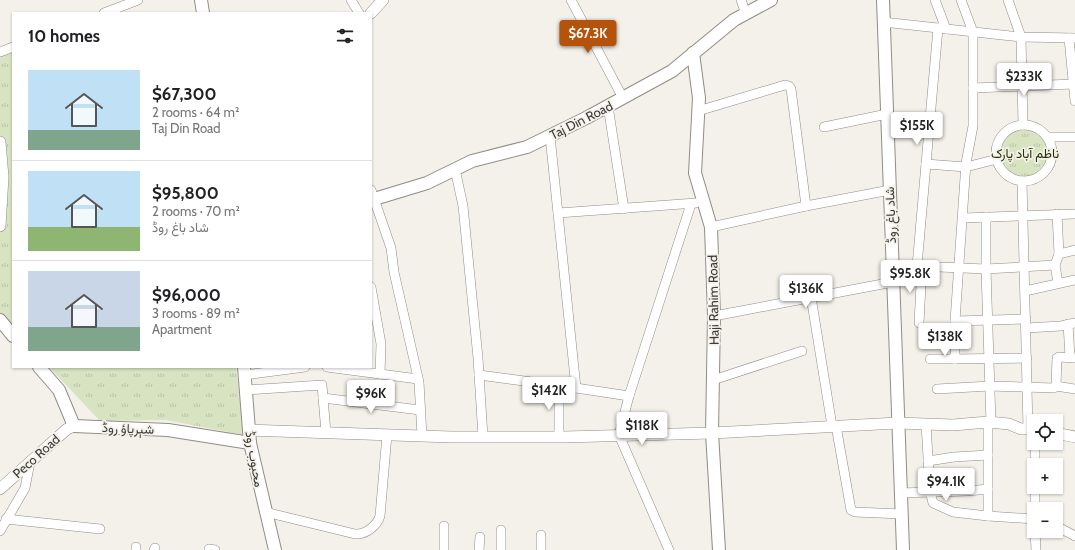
<!DOCTYPE html>
<html lang="en">
<head>
<meta charset="utf-8">
<style>
	body { margin:0; font-family:Cabin,Vazirmatn,sans-serif; background:#f6f6f6; color:#202124; height:100vh; display:flex; flex-direction:column; font-size:15px; white-space:nowrap }
	* { box-sizing:border-box; margin:0 }
	p { font-size:13px; color:#757577 }
	.icon { flex:none; width:22px; height:22px; fill:none; stroke:currentColor; stroke-width:2; stroke-linecap:round; stroke-linejoin:round }
	.map { position:relative; flex:1; overflow:hidden }
	.drawer { position:absolute; left:12px; top:12px; width:360px; height:356px; display:flex; flex-direction:column; background:#fff; border-radius:0px; box-shadow:0 1px 3px #0004 }
	.drawer>* { flex:none }
	.controls { position:absolute; left:1027px; top:414px; display:grid; gap:8px }
	.controls a { display:grid; place-items:center; width:36px; height:36px; border-radius:0px; background:#fff; box-shadow:0 1px 3px #0004; font-size:20px }
	.price { position:absolute; translate:-50% -34px; padding:0 9px; border-radius:4px; background:#fff; color:#222; font-size:13px; line-height:26px; filter:drop-shadow(0 1px 2px #0008) }
	.price::after { content:''; position:absolute; left:50%; top:24px; width:12px; height:9px; margin-left:-6px; background:inherit; clip-path:polygon(0 0,100% 0,50% 100%) }
	.price.active { background:#b45309; color:#fff }
	ul { padding:0; list-style:none }
	li { display:flex; align-items:center; gap:12px; height:100px; padding:0 16px }
	li+li { border-top:1px solid #e0e0e0 }
	li span { display:grid; place-items:center; flex:none; width:112px; height:80px; border-radius:0px; color:#555 }
	li>.icon { margin-inline-start:auto }
	span .icon { width:48px; height:48px; fill:#fffc; stroke-width:1 }
	li b { font-size:17px }
	h2 { display:flex; justify-content:space-between; align-items:center; height:48px; padding:0 16px; font-size:17px }
	.map>svg:first-child { display:block }
</style>
</head>
<body>
<div class="map">
<svg width="1075" height="550" viewBox="0 0 1075 550">
	<defs>
		<pattern id="grass-tufts" width="24" height="20" patternUnits="userSpaceOnUse"><rect width="24" height="20" fill="#d7e3c1"/><path d="M3 7l-1-3M5 7V3M7 7l1-3M15 17l-1-3M17 17v-4M19 17l1-3" fill="none" stroke="#b9c4a7"/></pattern>
	</defs>
	<rect width="100%" height="100%" fill="#f4f1ea"/>
	<g fill="url(#grass-tufts)">
		<path d="M13,47V327L0,313V52Z"/>
		<circle cx="1024" cy="153" r="28"/>
		<path d="M49,367H236L244,435L166,420L100,421Z"/>
	</g>
	<g fill="none" stroke-linecap="round" stroke-linejoin="round">
		<g stroke="#908d87" stroke-width="10">
			<g id="minor">
				<path d="M351,0L359,13"/>
				<path d="M571,0L623,98"/>
				<path d="M741,0L746,14"/>
				<path d="M935,0L946,29"/>
				<path d="M961,0L973,32V126L966,163L955,321V359L1027,358"/>
				<path d="M1008,0L1021,37L1023,125"/>
				<path d="M104,13L138,0"/>
				<path d="M883,22L1021,37L1075,38"/>
				<path d="M1069,38L1075,101"/>
				<path d="M0,52L13,47"/>
				<path d="M973,88L1074,84"/>
				<path d="M608,106L624,209"/>
				<path d="M698,111L785,85L789,86L791,89L806,206"/>
				<circle cx="1024" cy="153" r="28"/>
				<path d="M824,127L887,114"/>
				<path d="M550,136L576,388"/>
				<path d="M1048,137H1075"/>
				<path d="M926,164L966,167L997,159"/>
				<path d="M455,169L463,206L478,358L483,437"/>
				<path d="M1022,181L1028,429"/>
				<path d="M371,190L391,248L394,272L419,382L422,436"/>
				<path d="M558,213L696,203"/>
				<path d="M1057,214L1059,254L1055,265L1058,283"/>
				<path d="M986,217V269L991,423"/>
				<path d="M963,218L1075,214"/>
				<path d="M711,227L806,206L890,190"/>
				<path d="M1059,254L1075,250"/>
				<path d="M892,265L986,269L1055,265"/>
				<path d="M917,266L938,28"/>
				<path d="M371,287L381,344L380,374"/>
				<path d="M1025,291L1075,280"/>
				<path d="M811,297L832,426"/>
				<path d="M714,316L893,282"/>
				<path d="M955,321L1026,319"/>
				<path d="M919,323L922,266"/>
				<path d="M1068,324L1070,357"/>
				<path d="M1026,328L1061,326L1075,323"/>
				<path d="M930,359H955"/>
				<path d="M327,367L418,379"/>
				<path d="M244,375L305,367"/>
				<path d="M479,375L576,388L629,396"/>
				<path d="M713,380L802,351"/>
				<path d="M559,385V437"/>
				<path d="M1056,386L1075,389"/>
				<path d="M937,389L990,386L1054,388L1056,386L1057,358L1059,357L1075,358"/>
				<path d="M246,390L322,385L326,433"/>
				<path d="M323,398L420,410"/>
				<path d="M988,422V516"/>
				<path d="M926,424L930,491L933,503L953,512L988,516L1034,519"/>
				<path d="M836,426L851,510L855,512L902,514"/>
				<path d="M928,461L954,457L988,455"/>
				<path d="M1035,465V443"/>
				<path d="M901,493C930,491 959,493 988,489"/>
				<path d="M1035,509V487"/>
				<path d="M265,512L355,534C365,535 377,526 380,516L387,435"/>
				<path d="M6,519L100,529"/>
				<path d="M1056,526L1075,536"/>
				<path d="M0,531L25,488L30,462"/>
				<path d="M1035,531L1036,550"/>
				<path d="M209,549L215,550"/>
				<path d="M136,550V547"/>
				<path d="M154,550L155,548"/>
				<path d="M444,550V526"/>
				<path d="M479,550L480,537"/>
				<path d="M501,550V530"/>
				<path d="M541,550V535"/>
				<path d="M669,550L619,435L629,396L691,204"/>
			</g>
		</g>
		<g stroke="#908d87" stroke-width="12">
			<g id="tertiary">
				<path d="M371,13L383,0"/>
				<path d="M0,142L3,177L0,226"/>
				<path d="M249,430L451,437H564L712,433L898,423L953,425L988,422L1009,424L1021,429H1034"/>
				<path d="M1056,433L1075,437"/>
				<path d="M0,489L67,429L74,426"/>
			</g>
		</g>
		<g stroke="#908d87" stroke-width="14">
			<g id="secondary">
				<path d="M201,0L203,13"/>
				<path d="M883,0L903,550"/>
				<path d="M693,53L699,98L695,173L711,227L714,316L712,433L719,550"/>
				<path d="M371,200L427,183L472,161L527,147L586,118L672,71L734,20L771,0"/>
				<path d="M0,320L13,336"/>
				<path d="M39,367L59,390L74,426L168,430L250,443"/>
				<path d="M244,367L250,443L275,550"/>
			</g>
		</g>
		<use href="#minor" stroke="#fff" stroke-width="9"/>
		<use href="#tertiary" stroke="#fff" stroke-width="11"/>
		<use href="#secondary" stroke="#fff" stroke-width="12"/>
	</g>
	<g text-anchor="middle" dominant-baseline="central" stroke-width="3.5" stroke-linejoin="round" paint-order="stroke">
		<g font-size="13" fill="#3c3b38" stroke="#f4f1ea">
			<text transform="translate(581 120) rotate(-27)">Taj Din Road</text>
			<text transform="translate(890 215) rotate(-92)">شاد باغ روڈ</text>
			<text transform="translate(713 300) rotate(-91)">Haji Rahim Road</text>
			<text transform="translate(128 428) rotate(2)">شېرپاؤ روڈ</text>
			<text transform="translate(36 456) rotate(-42)">Peco Road</text>
			<text transform="translate(255 459) rotate(80)">محبوب روڈ</text>
		</g>
		<g font-size="13" fill="#253100" stroke="#f4f1ea">
			<text x="1025" y="153">ناظم آباد پارک</text>
		</g>
	</g>
</svg>
<div class="controls">
<a><svg class="icon" aria-label="locate" viewBox="0 0 24 24"><circle cx="12" cy="12" r="6"/><path d="M12 2v4M12 18v4M2 12h4M18 12h4"/></svg></a>
<a>+</a>
<a>−</a>
</div>
<b class="price active" style="left:588px;top:54px">$67.3K</b>
<b class="price" style="left:1024px;top:97px">$233K</b>
<b class="price" style="left:917px;top:146px">$155K</b>
<b class="price" style="left:910px;top:294px">$95.8K</b>
<b class="price" style="left:806px;top:309px">$136K</b>
<b class="price" style="left:945px;top:357px">$138K</b>
<b class="price" style="left:549px;top:411px">$142K</b>
<b class="price" style="left:371px;top:414px">$96K</b>
<b class="price" style="left:642px;top:446px">$118K</b>
<b class="price" style="left:946px;top:502px">$94.1K</b>
<section class="drawer">
<h2>10 homes<svg class="icon" aria-label="filters" viewBox="0 0 24 24"><path d="M4 7h16M4 17h16"/><circle cx="9" cy="7" r="2"/><circle cx="15" cy="17" r="2"/></svg></h2>
<ul>
<li><span style="background:linear-gradient(#bfe0f5 75%,#7fa58c 0)"><svg class="icon" aria-label="home" viewBox="0 0 24 24"><path d="M3 11l9-7 9 7M6 9v11h12V9"/></svg></span><div><b>$67,300</b><p>2 rooms · 64 m²</p><p>Taj Din Road</p></div></li>
<li><span style="background:linear-gradient(#bfe0f5 70%,#8fb573 0)"><svg class="icon" aria-label="home" viewBox="0 0 24 24"><path d="M3 11l9-7 9 7M6 9v11h12V9"/></svg></span><div><b>$95,800</b><p>2 rooms · 70 m²</p><p>شاد باغ روڈ</p></div></li>
<li><span style="background:linear-gradient(#c9d6e8 70%,#7fa58c 0)"><svg class="icon" aria-label="home" viewBox="0 0 24 24"><path d="M3 11l9-7 9 7M6 9v11h12V9"/></svg></span><div><b>$96,000</b><p>3 rooms · 89 m²</p><p>Apartment</p></div></li>
</ul>
</section>
</div>
</body>
</html>
